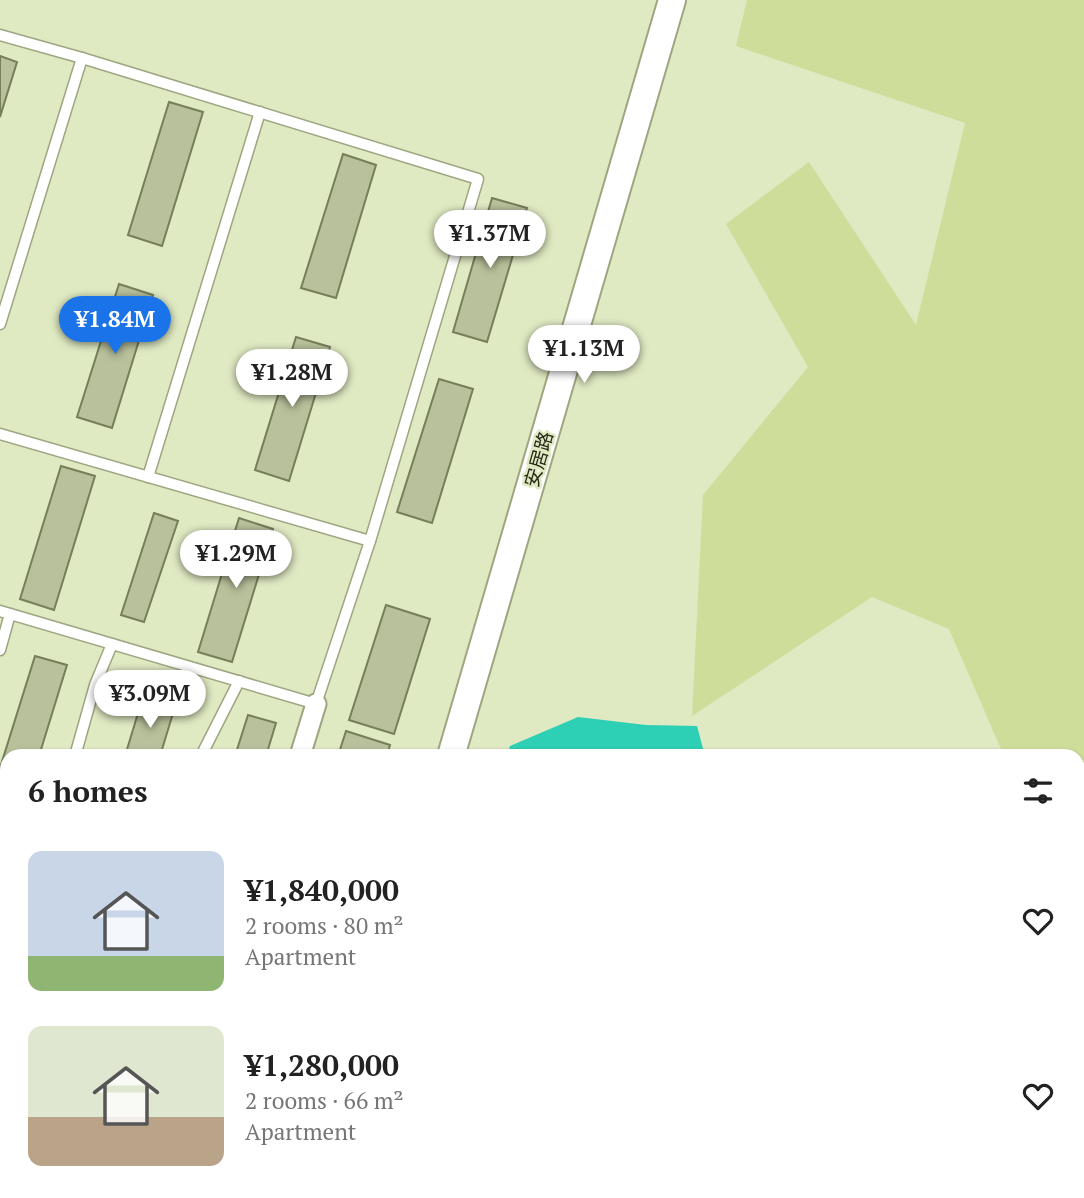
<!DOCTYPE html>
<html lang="en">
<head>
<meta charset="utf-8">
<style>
	body { margin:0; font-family:"PT Serif","Noto Sans SC",serif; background:#f6f6f6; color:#222; height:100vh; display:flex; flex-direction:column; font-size:26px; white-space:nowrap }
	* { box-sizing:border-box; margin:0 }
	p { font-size:23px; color:#767676 }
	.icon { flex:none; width:38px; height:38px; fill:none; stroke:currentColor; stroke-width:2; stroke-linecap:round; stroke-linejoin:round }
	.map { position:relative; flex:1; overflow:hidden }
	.drawer { position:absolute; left:0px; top:749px; width:1085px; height:450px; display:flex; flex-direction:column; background:#fff; border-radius:21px 21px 0 0; box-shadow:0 2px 5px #0004 }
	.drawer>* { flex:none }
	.price { position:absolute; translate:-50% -60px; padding:0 16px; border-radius:24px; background:#fff; color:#222; font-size:23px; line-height:46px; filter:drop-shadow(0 2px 4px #0008) }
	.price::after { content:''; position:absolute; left:50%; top:42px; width:21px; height:16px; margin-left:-10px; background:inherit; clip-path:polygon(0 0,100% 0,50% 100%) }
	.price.selected { background:#1a73e8; color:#fff }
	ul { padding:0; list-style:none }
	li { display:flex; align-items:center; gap:21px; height:175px; padding:0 28px }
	li span { display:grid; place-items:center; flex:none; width:196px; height:140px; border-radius:14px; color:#555 }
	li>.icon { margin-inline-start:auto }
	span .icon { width:84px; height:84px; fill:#fffc; stroke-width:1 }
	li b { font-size:30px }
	h2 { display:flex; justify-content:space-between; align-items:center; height:84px; padding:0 28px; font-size:30px }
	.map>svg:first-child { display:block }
</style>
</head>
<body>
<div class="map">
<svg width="1084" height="1198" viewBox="0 0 1084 1198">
	<rect width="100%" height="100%" fill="#dfe9c2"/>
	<path fill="#cfdd9b" d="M747,0H1084V940L1078,926V756H1004L949,629L872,597L692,716L703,495L808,367L726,224L809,162L916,325L965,123L736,46Z"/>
	<path fill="#2dcfb5" d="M578,717L646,725L697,726L705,756H507L510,746Z"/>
	<g fill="#b8c19b" stroke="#767e5a" stroke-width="2">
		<path d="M0,56L17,62L0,117Z"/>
		<path d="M169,102L203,112L162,246L128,235Z"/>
		<path d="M343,154L376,165L336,298L301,288Z"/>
		<path d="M492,198L527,208L487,342L453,332Z"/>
		<path d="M119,284L153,295L112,428L77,417Z"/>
		<path d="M296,337L330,347L289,481L255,470Z"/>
		<path d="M439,379L473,389L432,523L397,512Z"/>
		<path d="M61,466L95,476L54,610L20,599Z"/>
		<path d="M154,513L178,521L144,622L121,615Z"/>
		<path d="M239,518L273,529L232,662L198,652Z"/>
		<path d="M386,605L430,619L394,734L349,720Z"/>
		<path d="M35,656L67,665L39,756H7V783L0,781V768Z"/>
		<path d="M142,700L174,710L160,756H125Z"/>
		<path d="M248,715L276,723L266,756H235Z"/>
		<path d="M346,731L390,745L387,756H338Z"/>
		<path d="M0,813L7,815V848L0,872Z"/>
		<path d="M194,1192H246L244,1198H192Z"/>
		<path d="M645,1192H696L694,1198H643Z"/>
	</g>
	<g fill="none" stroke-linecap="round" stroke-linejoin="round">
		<g stroke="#9da681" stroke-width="13">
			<g id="lane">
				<path d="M0,35L82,58L478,179L370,541L316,704L0,611"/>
				<path d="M0,324L82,58"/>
				<path d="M0,434L370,541"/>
				<path d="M148,477L260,112"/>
				<path d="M0,650L10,614"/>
				<path d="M75,756L95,685L112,644"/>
				<path d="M201,756L239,681"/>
				<path d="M11,1198L13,1192"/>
				<path d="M72,1198L74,1192"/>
			</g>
		</g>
		<g stroke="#9da681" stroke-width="23">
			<g id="street">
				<path d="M300,756L316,704"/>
				<path d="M0,1012L7,1014"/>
				<path d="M0,1092L7,1072"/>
				<path d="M160,1198L162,1192"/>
			</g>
		</g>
		<g stroke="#9da681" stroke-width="30">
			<g id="secondary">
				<path d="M451,756L672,0"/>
				<path d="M322,1198L324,1192"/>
			</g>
		</g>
		<use href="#lane" stroke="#fff" stroke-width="10"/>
		<use href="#street" stroke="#fff" stroke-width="19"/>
		<use href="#secondary" stroke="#fff" stroke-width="26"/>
	</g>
	<g text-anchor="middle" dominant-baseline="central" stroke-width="5" stroke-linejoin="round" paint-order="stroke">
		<g font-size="19" fill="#242819" stroke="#dfe9c2">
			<text transform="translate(538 459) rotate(-74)">安居路</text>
		</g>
	</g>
</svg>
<b class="price" style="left:490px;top:270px">¥1.37M</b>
<b class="price selected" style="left:115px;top:356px">¥1.84M</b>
<b class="price" style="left:584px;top:385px">¥1.13M</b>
<b class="price" style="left:292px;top:409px">¥1.28M</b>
<b class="price" style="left:236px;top:590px">¥1.29M</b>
<b class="price" style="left:150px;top:730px">¥3.09M</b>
<section class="drawer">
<h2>6 homes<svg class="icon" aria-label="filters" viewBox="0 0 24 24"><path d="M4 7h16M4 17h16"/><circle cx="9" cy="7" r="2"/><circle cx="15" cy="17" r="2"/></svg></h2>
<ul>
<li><span style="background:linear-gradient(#c9d6e8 75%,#8fb573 0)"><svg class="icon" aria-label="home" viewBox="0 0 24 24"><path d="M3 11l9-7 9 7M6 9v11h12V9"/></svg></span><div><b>¥1,840,000</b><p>2 rooms · 80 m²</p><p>Apartment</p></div><svg class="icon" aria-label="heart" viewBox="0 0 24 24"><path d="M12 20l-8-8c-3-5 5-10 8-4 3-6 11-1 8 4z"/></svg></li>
<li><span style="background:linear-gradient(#dfe7d0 65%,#b9a48a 0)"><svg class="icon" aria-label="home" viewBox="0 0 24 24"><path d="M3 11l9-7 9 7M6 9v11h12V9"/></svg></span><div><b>¥1,280,000</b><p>2 rooms · 66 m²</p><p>Apartment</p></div><svg class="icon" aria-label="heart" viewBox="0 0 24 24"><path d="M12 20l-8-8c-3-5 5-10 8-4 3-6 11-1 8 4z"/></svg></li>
</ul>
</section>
</div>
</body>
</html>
